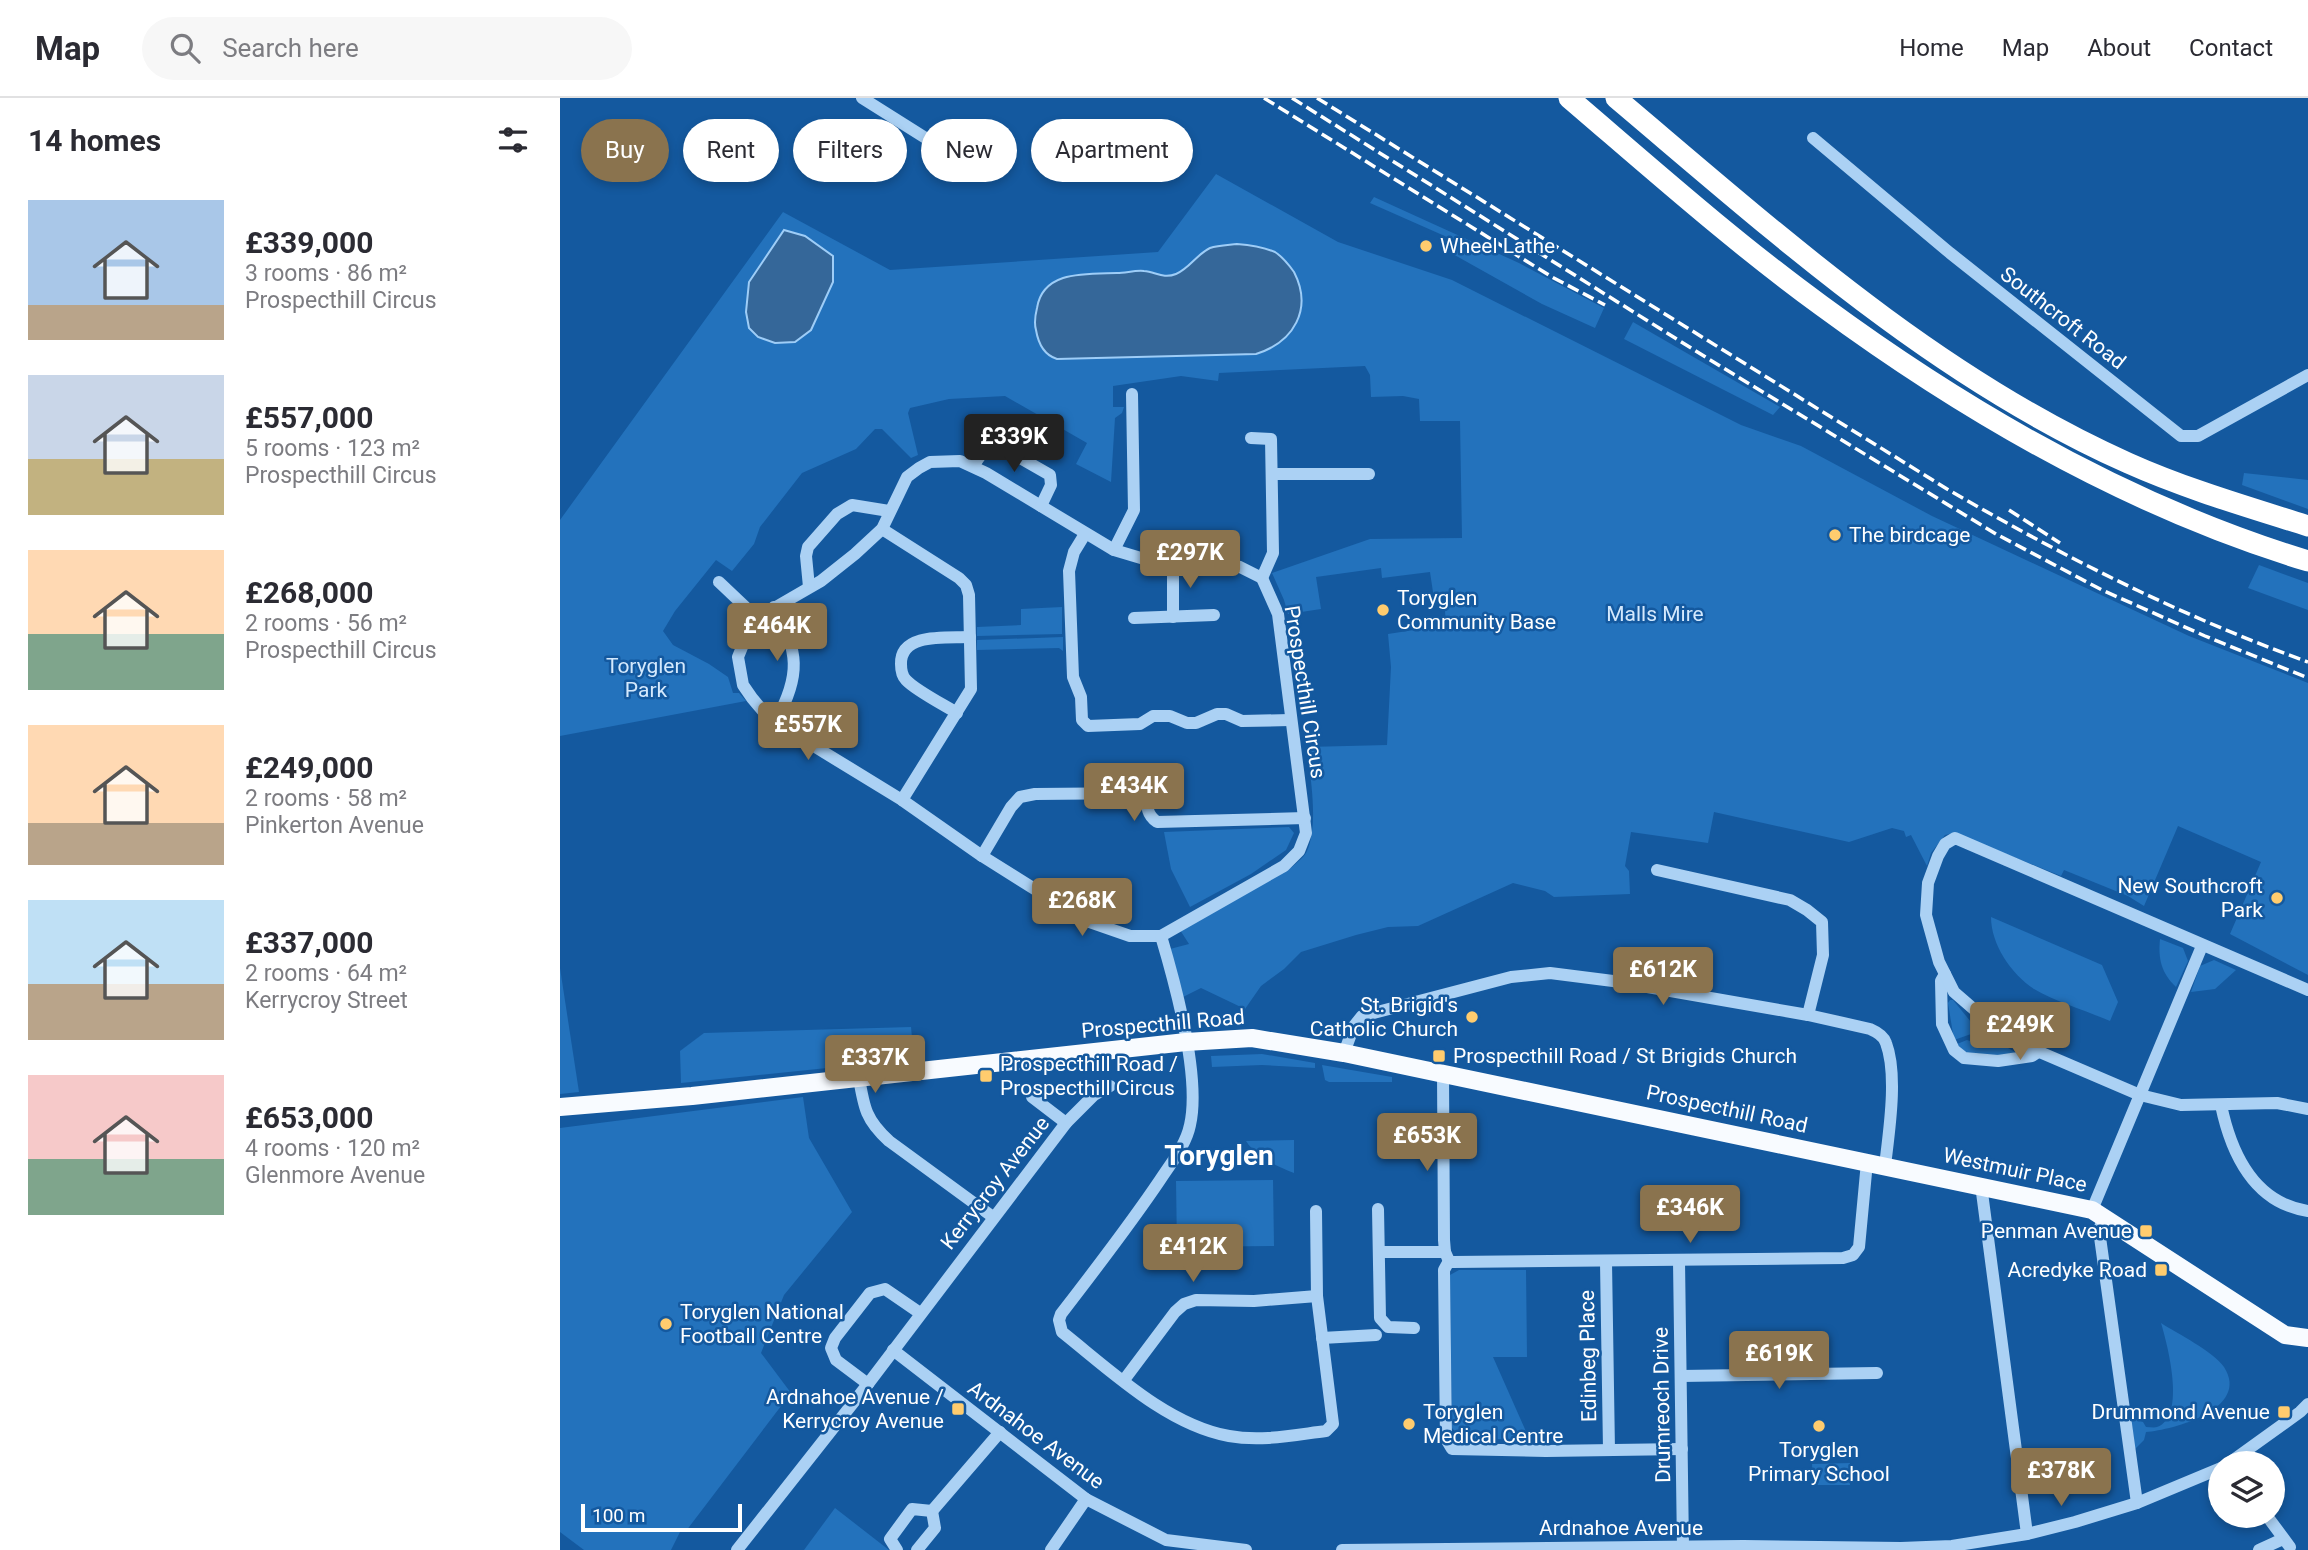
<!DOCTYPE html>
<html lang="en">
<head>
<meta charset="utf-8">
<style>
	body { margin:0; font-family:Roboto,sans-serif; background:#f7f7f7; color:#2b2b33; height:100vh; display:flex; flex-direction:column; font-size:26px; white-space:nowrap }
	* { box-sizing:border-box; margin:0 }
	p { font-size:23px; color:#7c7c81 }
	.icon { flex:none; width:38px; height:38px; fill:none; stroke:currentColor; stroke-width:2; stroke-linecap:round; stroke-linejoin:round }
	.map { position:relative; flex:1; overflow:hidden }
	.sheet { display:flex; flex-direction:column; background:#fff; width:560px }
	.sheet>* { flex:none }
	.guide { position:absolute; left:21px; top:21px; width:665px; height:63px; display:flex; gap:14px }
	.controls { position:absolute; left:1648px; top:1353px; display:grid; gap:14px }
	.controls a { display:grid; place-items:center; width:77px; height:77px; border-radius:50%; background:#fff; box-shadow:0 4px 10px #0003; font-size:35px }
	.scale { position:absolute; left:21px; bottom:18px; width:161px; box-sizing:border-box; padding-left:7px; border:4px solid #fff; border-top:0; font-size:19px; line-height:24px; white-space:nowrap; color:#fff; -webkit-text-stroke:5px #14599f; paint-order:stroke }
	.price { position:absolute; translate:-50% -60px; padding:0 16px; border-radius:7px; background:#8a734e; color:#fff; font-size:23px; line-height:46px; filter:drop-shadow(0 2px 4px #0008) }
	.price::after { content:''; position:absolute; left:50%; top:42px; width:21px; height:16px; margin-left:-10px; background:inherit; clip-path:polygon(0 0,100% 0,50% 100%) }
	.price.current { background:#222; color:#fff }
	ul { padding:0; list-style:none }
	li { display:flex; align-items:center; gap:21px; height:175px; padding:0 28px }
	li span { display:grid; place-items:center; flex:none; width:196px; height:140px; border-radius:0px; color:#555 }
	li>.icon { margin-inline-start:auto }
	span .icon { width:84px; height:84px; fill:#fffc; stroke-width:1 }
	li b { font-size:30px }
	h2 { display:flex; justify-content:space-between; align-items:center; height:84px; padding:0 28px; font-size:30px }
	.tag { padding:0 24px; border-radius:32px; background:#fff; box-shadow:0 4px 10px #0003; font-size:24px; line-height:63px }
	.tag.current { background:#8a734e; color:#fff }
	header { display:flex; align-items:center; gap:42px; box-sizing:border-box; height:98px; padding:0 35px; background:#fff; border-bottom:2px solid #e1e1e2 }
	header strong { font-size:33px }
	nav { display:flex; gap:38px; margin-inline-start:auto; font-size:24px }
	.search { width:490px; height:63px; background:#f7f7f7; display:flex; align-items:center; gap:18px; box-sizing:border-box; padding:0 24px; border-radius:38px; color:#7c7c81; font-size:26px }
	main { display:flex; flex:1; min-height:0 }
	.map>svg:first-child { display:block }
</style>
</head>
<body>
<header>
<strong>Map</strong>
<div class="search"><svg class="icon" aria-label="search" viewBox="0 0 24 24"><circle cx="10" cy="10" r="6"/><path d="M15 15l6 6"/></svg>Search here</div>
<nav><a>Home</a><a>Map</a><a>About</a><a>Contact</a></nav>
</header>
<main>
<section class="sheet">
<h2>14 homes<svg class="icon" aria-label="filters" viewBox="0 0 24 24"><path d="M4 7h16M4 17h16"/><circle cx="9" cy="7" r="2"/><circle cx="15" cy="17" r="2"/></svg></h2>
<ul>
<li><span style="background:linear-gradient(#a9c7e8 75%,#b9a48a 0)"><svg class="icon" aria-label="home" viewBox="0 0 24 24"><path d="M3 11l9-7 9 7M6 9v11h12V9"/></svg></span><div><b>£339,000</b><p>3 rooms · 86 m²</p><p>Prospecthill Circus</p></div></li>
<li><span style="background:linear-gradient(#c9d6e8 60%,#c2b280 0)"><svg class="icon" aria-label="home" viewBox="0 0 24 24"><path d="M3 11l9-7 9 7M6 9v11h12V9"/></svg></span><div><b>£557,000</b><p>5 rooms · 123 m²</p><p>Prospecthill Circus</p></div></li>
<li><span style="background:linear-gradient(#ffd9b3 60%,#7fa58c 0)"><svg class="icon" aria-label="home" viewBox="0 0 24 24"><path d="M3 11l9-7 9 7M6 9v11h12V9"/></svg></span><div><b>£268,000</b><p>2 rooms · 56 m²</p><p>Prospecthill Circus</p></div></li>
<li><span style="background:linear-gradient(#ffd9b3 70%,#b9a48a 0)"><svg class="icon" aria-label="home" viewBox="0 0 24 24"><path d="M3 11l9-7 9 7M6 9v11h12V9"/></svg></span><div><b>£249,000</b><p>2 rooms · 58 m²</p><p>Pinkerton Avenue</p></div></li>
<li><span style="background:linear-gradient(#bfe0f5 60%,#b9a48a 0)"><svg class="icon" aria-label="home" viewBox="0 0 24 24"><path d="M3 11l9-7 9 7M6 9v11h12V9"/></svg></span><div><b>£337,000</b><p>2 rooms · 64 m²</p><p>Kerrycroy Street</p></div></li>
<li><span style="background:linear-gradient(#f6c9c9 60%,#7fa58c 0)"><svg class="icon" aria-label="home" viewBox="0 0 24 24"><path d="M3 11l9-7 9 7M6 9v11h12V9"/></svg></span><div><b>£653,000</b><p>4 rooms · 120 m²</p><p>Glenmore Avenue</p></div></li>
</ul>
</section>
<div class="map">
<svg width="1748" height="1452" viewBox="0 0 1748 1452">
	<rect width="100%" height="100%" fill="#14599f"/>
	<g fill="#2372bc">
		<path d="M656,76L778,144L892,182L1181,327L1241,348L1372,418L1629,538L1748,585V877L1670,836L1701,764L1618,728L1584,808L1568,798L1504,772L1501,778L1394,735L1385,737L1371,755L1367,768L1351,737L1346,739L1344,733L1332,730L1289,744L1154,714L1148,745L1071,734L1065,768L1069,773L1070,796L994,799L985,793L953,785L858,828L828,829L796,837L741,854L724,871L701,888L685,911L641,890L623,899L610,851L629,846L620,832L732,769C737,764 744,760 747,753C759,726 750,678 747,649L827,647L831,569L828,536L886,527L884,500L874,501L870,474L822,480L821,470L756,479L761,511L728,516L724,502L712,475L810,441L902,440L900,323H860L859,301L843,298L811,299L810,277L805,268L659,275L658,283L621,278L553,288V309H564L562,315L555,320L551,384L516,366L527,345L445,298L389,301L350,310L348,315L358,357L351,360L322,331H315L296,351L242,375L200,429L194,446L172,473L156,462L115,513L103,533L113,547L149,566L168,579L173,595H179L186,603L0,638V422L223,114L330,172L598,154Z"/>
		<path d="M814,99L959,165L1044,210L1035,230L982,206L891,155L896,143L810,105Z"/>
		<path d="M1073,224L1220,309L1213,317L1064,241Z"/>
		<path d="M1684,375L1748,382V411L1682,387Z"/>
		<path d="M1699,467L1748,485V512L1688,490Z"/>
		<path d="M502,509V536L417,538V529L461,527V511Z"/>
		<path d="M503,539V553L499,550L417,552V542Z"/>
		<path d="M729,729L734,735L726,752L691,776L630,809L611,771L604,734Z"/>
		<path d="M1431,819L1542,867L1558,904L1550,923C1527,913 1496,904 1474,891C1451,876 1431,846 1431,819Z"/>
		<path d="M1600,841L1623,850L1628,863L1616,889C1601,875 1598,860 1600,841Z"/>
		<path d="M1654,862L1676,872L1655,891L1631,894L1640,868Z"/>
		<path d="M0,870L19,994L0,996Z"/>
		<path d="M1390,902H1393L1411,924L1429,938L1422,940L1421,936L1414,935L1394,942L1388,905Z"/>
		<path d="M351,929L354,961L121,985L120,953L144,935Z"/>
		<path d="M1407,942L1416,945L1436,943L1455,954L1448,959L1404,954L1397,946Z"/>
		<path d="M702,956L755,965V970L702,967L652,969L651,958Z"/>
		<path d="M762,967L832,979V984H769L765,982Z"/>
		<path d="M243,999L249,1040L292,1114L224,1197L201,1255L231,1295L126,1433L121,1432L111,1452H24L0,1434V1030Z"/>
		<path d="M734,1042V1075C717,1068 696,1059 686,1043Z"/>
		<path d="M713,1082L714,1148L617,1149L616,1083Z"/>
		<path d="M899,1172H966L967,1259H933L968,1338V1342L901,1340L892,1330L890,1177Z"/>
		<path d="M1601,1225C1618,1236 1653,1253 1664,1269C1691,1311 1613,1332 1586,1334L1584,1342L1575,1351L1571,1319L1583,1324L1586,1329C1590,1329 1594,1330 1597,1329C1627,1319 1607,1245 1601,1225Z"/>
		<path d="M1290,1365V1387H1253L1252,1366Z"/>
		<path d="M275,1410L329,1452H244Z"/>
	</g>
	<g fill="#356799" stroke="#9ecdf7" stroke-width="2">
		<path d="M224,132L245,138L273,158V184L251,232L235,244L215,245L198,239L189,230L186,214L189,184Z"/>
		<path d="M677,146C689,147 703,149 715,154C723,159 729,167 734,174C753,211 734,244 696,256L497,261C484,257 478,244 476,232C474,225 475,218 477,210C483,172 527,176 557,175C566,175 575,172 584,173C596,174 603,181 616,176C629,171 637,156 650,150C658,147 669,147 677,146Z"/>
	</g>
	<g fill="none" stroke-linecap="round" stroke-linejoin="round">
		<g stroke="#abd1f4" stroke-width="12">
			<path d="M302,0L383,51"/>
			<path d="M1253,40L1390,155L1621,338H1638L1748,277"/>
			<path d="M691,340L711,341L713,455L702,480"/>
			<path d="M400,363L426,375L554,452L601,466H662L680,469L702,480L718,516L746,735L739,753L724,768L601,838H570L524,822L422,758L342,702L244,642L203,613L192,600L183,587L178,559L187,537L197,520L261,483L295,456L322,431L347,379L359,370L370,364Z"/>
			<path d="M413,368L430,344L436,346L490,377L491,387L481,408"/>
			<path d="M712,376H809"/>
			<path d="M322,431L399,480L406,487L409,497L411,591L342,702"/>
			<path d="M525,436L514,454L509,473L513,579L521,599L522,622L528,628L580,626L593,618H610L627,625H636L657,616H666L682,623L730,622"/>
			<path d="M554,452L574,412L572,296"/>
			<path d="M613,466V519"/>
			<path d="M159,484L197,520"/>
			<path d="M249,489L246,458L248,449L277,416L292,407L329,413"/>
			<path d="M214,509C239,552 241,578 216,622"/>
			<path d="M574,520L654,517"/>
			<path d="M397,615C384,607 355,592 346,582C342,578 341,572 341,566C340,534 388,540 410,539"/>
			<path d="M422,758L451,709L460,699L475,696L587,695C587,708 586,716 597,724L745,720"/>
			<path d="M1097,772L1230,802L1247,812L1262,824L1263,857L1248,917"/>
			<path d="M601,838C615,885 641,979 630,1027C626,1047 611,1065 600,1082C569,1128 535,1172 501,1216L499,1222L502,1234C550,1272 607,1327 669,1338C701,1344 734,1337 766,1333L773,1326L757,1198L756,1113"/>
			<path d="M1385,876L1381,883L1382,926L1394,952L1404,960L1438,963L1472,958L1478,954"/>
			<path d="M1748,892L1395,740L1385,746L1378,758L1368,785L1366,817L1369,828L1379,864L1394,894L1447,940L1580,997L1621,1007L1717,1005L1748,1011"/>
			<path d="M784,955L794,928L802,918L951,879L990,875L1053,883L1248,917L1310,931C1317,934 1324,938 1326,945C1338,977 1329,1033 1325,1068"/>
			<path d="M883,976L884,1142L885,1154L889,1163"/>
			<path d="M299,980C304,1010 306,1022 329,1043L433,1119"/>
			<path d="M472,999L506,1025"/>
			<path d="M1661,1007C1671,1055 1694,1105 1748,1113"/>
			<path d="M1421,1087L1467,1436"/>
			<path d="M818,1111L820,1220L828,1229L854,1230"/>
			<path d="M1532,1112L1642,848"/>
			<path d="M1544,1118L1539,1132L1577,1405"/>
			<path d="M819,1154H885"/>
			<path d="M889,1163L893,1164L1283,1160L1293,1157L1299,1149L1307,1064"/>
			<path d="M889,1163L884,1172L886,1341L892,1351L986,1353L1122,1351"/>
			<path d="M1119,1163L1123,1450"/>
			<path d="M1046,1164L1049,1352"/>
			<path d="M762,1240L816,1237"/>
			<path d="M333,1252L526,1401L606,1442L686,1452"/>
			<path d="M1121,1278L1317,1275"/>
			<path d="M564,1282L615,1214L624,1206L636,1202L694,1203L757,1198"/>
			<path d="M308,1286L276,1262L271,1250L275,1240L310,1195L325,1191L360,1215"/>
			<path d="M1669,1365L1740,1314L1748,1306"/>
			<path d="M372,1413L440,1334"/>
			<path d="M1707,1418L1730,1449"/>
			<path d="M177,1452L308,1286L506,1025L534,997L550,988"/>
			<path d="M337,1452L330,1441L352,1411L372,1413"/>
			<path d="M357,1452L375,1430L372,1413"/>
			<path d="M491,1452L526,1401"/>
			<path d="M782,1452L1183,1448L1341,1450L1392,1448L1467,1436L1515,1424L1577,1405L1661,1370"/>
			<path d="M1699,1452L1723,1441"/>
		</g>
		<path stroke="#f8fbff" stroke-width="18" d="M0,1009L132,998L626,944L692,940L784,955L1532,1112L1725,1237L1748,1240"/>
		<g stroke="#fff" stroke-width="21">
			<path d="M1009,0C1092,71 1174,144 1262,208C1409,316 1573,410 1748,463"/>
			<path d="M1056,0C1216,135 1375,279 1568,365C1626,391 1688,409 1748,428"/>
		</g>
		<g stroke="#fff" stroke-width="3.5" stroke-dasharray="12 5" stroke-linecap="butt">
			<path d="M704,0L992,179L1045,207"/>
			<path d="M732,0L1147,260L1436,436L1542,492L1645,538L1748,580"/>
			<path d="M757,0L1387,391C1504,459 1621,518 1748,564"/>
			<path d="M1449,412L1500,445"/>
		</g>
	</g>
	<g fill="#ffcc6e" stroke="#14599f" stroke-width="2.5">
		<circle cx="866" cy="148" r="7"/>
		<circle cx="1275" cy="437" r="7"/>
		<circle cx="823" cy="512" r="7"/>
		<circle cx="1717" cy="800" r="7"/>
		<circle cx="912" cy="919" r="7"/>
		<rect x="872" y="951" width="14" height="14" rx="3.5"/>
		<rect x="419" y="971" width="14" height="14" rx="3.5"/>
		<rect x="1579" y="1126" width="14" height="14" rx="3.5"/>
		<rect x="1594" y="1165" width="14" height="14" rx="3.5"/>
		<circle cx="106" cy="1226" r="7"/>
		<rect x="391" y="1304" width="14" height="14" rx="3.5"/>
		<rect x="1717" y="1307" width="14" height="14" rx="3.5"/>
		<circle cx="849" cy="1326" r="7"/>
		<circle cx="1259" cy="1328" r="7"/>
	</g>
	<g text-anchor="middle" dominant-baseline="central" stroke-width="5" stroke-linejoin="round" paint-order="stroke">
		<g font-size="21" fill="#fff" stroke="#14599f" text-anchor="start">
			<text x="880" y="148">Wheel Lathe</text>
			<text x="1289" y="437">The birdcage</text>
			<text x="837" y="500">Toryglen<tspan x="837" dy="24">Community Base</tspan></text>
			<text x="1703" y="788" text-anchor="end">New Southcroft<tspan x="1703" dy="24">Park</tspan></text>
			<text x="898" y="907" text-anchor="end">St. Brigid's<tspan x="898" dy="24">Catholic Church</tspan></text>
			<text x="893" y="958">Prospecthill Road / St Brigids Church</text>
			<text x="440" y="966">Prospecthill Road /<tspan x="440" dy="24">Prospecthill Circus</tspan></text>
			<text x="1572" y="1133" text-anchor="end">Penman Avenue</text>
			<text x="1587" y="1172" text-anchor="end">Acredyke Road</text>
			<text x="120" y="1214">Toryglen National<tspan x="120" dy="24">Football Centre</tspan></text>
			<text x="384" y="1299" text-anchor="end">Ardnahoe Avenue /<tspan x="384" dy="24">Kerrycroy Avenue</tspan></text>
			<text x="863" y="1314">Toryglen<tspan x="863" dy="24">Medical Centre</tspan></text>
			<text x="1710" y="1314" text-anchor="end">Drummond Avenue</text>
			<text x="1259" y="1352" text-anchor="middle">Toryglen<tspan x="1259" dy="24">Primary School</tspan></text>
		</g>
		<g font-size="21" fill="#fff" stroke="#14599f">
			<text transform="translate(1503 220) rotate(38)">Southcroft Road</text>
			<text transform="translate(745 594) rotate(81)">Prospecthill Circus</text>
			<text transform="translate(603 926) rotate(-5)">Prospecthill Road</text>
			<text transform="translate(1167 1011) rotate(12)">Prospecthill Road</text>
			<text transform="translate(1455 1072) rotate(12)">Westmuir Place</text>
			<text transform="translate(435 1085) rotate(-52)">Kerrycroy Avenue</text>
			<text transform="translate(1028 1258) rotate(-91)">Edinbeg Place</text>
			<text transform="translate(1102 1307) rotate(-91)">Drumreoch Drive</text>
			<text transform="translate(476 1337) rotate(37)">Ardnahoe Avenue</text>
			<text x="1061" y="1430">Ardnahoe Avenue</text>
		</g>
		<g font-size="21" fill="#d4e9fd" stroke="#14599f">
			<text x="1095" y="516">Malls Mire</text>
			<text x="86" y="568">Toryglen<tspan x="86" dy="24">Park</tspan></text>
		</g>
		<g font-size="28" font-weight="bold" fill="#fff" stroke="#14599f">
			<text x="659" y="1057">Toryglen</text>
		</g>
	</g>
</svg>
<div class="controls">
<a><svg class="icon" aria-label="layers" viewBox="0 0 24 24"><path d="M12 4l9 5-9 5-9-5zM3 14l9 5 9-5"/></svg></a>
</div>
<div class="scale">100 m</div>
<b class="price current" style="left:454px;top:376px">£339K</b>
<b class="price" style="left:630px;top:492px">£297K</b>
<b class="price" style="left:217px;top:565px">£464K</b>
<b class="price" style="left:248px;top:664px">£557K</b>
<b class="price" style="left:574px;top:725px">£434K</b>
<b class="price" style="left:522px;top:840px">£268K</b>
<b class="price" style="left:1103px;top:909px">£612K</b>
<b class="price" style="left:1460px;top:964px">£249K</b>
<b class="price" style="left:315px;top:997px">£337K</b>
<b class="price" style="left:867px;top:1075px">£653K</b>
<b class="price" style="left:1130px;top:1147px">£346K</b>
<b class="price" style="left:633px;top:1186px">£412K</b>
<b class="price" style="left:1219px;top:1293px">£619K</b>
<b class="price" style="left:1501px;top:1410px">£378K</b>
<div class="guide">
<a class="tag current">Buy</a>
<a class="tag">Rent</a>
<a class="tag">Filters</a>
<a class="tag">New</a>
<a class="tag">Apartment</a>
</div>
</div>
</main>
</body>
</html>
